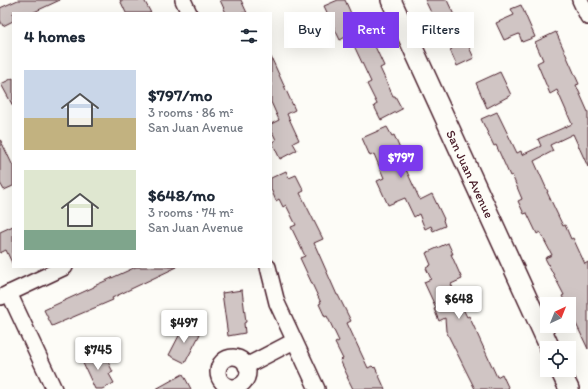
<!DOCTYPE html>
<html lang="en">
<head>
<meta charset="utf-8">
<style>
	body { margin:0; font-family:Itim,sans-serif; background:#f2f2f3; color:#1f2937; height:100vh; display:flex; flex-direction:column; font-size:15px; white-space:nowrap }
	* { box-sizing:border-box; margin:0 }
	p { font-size:13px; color:#747a83 }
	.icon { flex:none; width:22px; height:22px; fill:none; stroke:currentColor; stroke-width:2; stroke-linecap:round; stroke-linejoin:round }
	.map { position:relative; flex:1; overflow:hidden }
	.sheet { position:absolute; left:12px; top:12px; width:260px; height:256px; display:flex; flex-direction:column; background:#fff; border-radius:0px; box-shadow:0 4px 16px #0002 }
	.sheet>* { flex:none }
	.guide { position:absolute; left:284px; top:12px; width:244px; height:36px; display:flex; gap:8px }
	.needle { width:26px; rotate:43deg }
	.controls { position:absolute; left:540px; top:297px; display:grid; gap:8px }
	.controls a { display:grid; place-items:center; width:36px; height:36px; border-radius:0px; background:#fff; box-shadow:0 4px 16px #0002; font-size:20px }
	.price { position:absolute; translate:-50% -34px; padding:0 9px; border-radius:4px; background:#fff; color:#222; font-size:13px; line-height:26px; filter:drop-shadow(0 1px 2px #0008) }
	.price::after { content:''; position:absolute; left:50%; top:24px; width:12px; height:9px; margin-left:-6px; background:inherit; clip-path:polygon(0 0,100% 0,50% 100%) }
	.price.selected { background:#7c3aed; color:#fff }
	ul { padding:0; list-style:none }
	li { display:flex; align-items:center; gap:12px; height:100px; padding:0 12px }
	li span { display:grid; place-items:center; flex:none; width:112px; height:80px; border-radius:0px; color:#555 }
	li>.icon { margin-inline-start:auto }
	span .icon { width:48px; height:48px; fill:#fffc; stroke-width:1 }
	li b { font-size:17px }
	h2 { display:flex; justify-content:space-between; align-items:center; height:48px; padding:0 12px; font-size:17px }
	.pill { padding:0 14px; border-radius:0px; background:#fff; box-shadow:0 4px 16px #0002; font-size:14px; line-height:36px }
	.pill.selected { background:#7c3aed; color:#fff }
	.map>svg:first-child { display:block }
</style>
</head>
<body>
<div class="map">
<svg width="588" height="389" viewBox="0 0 588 389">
	<rect width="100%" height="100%" fill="#fdfcf7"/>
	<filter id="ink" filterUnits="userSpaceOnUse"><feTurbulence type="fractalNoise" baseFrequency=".025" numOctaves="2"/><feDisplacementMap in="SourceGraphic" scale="8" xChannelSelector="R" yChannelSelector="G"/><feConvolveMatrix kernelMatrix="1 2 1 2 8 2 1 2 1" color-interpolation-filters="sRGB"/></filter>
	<g filter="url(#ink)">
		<g fill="#d0c5c4" stroke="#4a1f2b">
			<path d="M18,0H60L32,13H13V21L3,26L0,20V8Z"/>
			<path d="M120,0H144L151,13H126Z"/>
			<path d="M220,0H241L247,13H226Z"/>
			<path d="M338,0H345L362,38L367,35L371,43L373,42L384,66L380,68L393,96H395L402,109L381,120L374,106L377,104L367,84L371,82L349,35L340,40L324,6Z"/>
			<path d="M425,0H447L474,58L457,66L450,50L452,49L443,30L440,31Z"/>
			<path d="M521,5L535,37L522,42L519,34L504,40L496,23L514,15L511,9Z"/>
			<path d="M556,32L579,84L576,85L588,112V167L573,134L550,145L553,151L534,161L548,192H547L563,226L565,225L571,239L573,238L585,264L588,262V349L569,309V304H566L562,296L564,295L545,258L552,255L540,232L537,234L527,213L524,214L518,201L522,199L512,175L510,176L496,145L494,146L481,119L497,112L517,153L521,151L522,155L541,146L538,139L572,124L557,90L550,94L537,63L543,60L535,42Z"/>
			<path d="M271,57L295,110L287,114L299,140L293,143L297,150L280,159L272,142L276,140L271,129V124L279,120L271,102Z"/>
			<path d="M500,72L511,95L487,108L476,83Z"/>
			<path d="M13,78V106L1,84Z"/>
			<path d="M387,127L392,136L394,135L400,149L397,150L420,200L432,194L444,219L443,220L445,226L433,231L431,226L425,229L419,214L414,217L405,198L388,205L377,181L384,178L374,154L370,156L362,138Z"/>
			<path d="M0,139L13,166V186L4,190L0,183Z"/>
			<path d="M286,171L289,178L296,175L304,191L300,193L323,239L314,243L337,295H338L351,321L347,323L368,368L372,366L374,368L375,367L385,389H353L347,377H348L340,360L343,359L335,343L339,341L327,316L325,317L319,304L321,303L300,258L305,256L291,227L296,225L286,205L283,207L279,199L276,201L271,189V178Z"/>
			<path d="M13,226V265L6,250L0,253V232Z"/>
			<path d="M448,243L453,254H451L462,279L451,284L467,317L469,316L497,377L502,374L509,389H475L446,331L445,318L439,321L434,309L436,308L424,282L431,279L426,268L431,265L426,253Z"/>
			<path d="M136,267H177L112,298L113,300L52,326L44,310L94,287V286Z"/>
			<path d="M242,290L246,322L244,323L245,333L228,336L222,293Z"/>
			<path d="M184,326L200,334L185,363L169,355Z"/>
			<path d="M97,352L100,358L102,357L103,359H104L106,363L108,362L113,372L109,374L114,383L102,389H95L81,359Z"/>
			<path d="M183,374L191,389H156Z"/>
		</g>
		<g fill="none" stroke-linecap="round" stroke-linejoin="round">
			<g stroke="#4a1f2b" stroke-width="18">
				<g id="minor">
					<path d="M183,0L189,13"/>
					<path d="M580,0L588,17"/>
					<path d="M268,267L277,303L317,389"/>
					<path d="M9,293L54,389"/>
					<path d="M1,297L65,267"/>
					<circle cx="233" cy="372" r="15"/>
					<path d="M246,366L294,341"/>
				</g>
			</g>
			<g stroke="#4a1f2b" stroke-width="22">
				<g id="tertiary">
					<path d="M391,0L550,348"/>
					<path d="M560,370L569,389"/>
				</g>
			</g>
			<use href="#minor" stroke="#fdfcf7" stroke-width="15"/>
			<use href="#tertiary" stroke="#fdfcf7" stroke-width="19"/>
		</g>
	</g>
	<g text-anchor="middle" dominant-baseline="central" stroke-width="3" stroke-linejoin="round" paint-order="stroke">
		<g font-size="13" fill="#4a1f2b" stroke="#fdfcf7">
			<text transform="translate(470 174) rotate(65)">San Juan Avenue</text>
		</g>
	</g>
</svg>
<div class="controls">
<a><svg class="needle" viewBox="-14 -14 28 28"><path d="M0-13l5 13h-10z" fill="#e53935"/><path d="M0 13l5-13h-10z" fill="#747a83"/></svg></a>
<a><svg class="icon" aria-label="locate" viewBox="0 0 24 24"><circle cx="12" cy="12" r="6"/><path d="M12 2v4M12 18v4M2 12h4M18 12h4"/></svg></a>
</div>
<b class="price selected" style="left:401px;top:179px">$797</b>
<b class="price" style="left:459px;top:320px">$648</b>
<b class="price" style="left:184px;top:344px">$497</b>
<b class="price" style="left:98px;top:371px">$745</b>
<div class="guide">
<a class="pill">Buy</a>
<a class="pill selected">Rent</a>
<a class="pill">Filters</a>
</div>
<section class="sheet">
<h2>4 homes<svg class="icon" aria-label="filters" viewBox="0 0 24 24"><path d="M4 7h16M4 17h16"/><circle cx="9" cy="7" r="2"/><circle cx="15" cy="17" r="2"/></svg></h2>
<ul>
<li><span style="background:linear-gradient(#c9d6e8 60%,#c2b280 0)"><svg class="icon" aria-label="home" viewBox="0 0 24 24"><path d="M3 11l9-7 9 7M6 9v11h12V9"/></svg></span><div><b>$797/mo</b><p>3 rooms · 86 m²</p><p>San Juan Avenue</p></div></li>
<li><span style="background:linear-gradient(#dfe7d0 75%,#7fa58c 0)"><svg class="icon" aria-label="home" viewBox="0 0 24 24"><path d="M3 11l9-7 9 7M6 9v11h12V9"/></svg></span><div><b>$648/mo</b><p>3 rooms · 74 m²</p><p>San Juan Avenue</p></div></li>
</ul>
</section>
</div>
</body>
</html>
